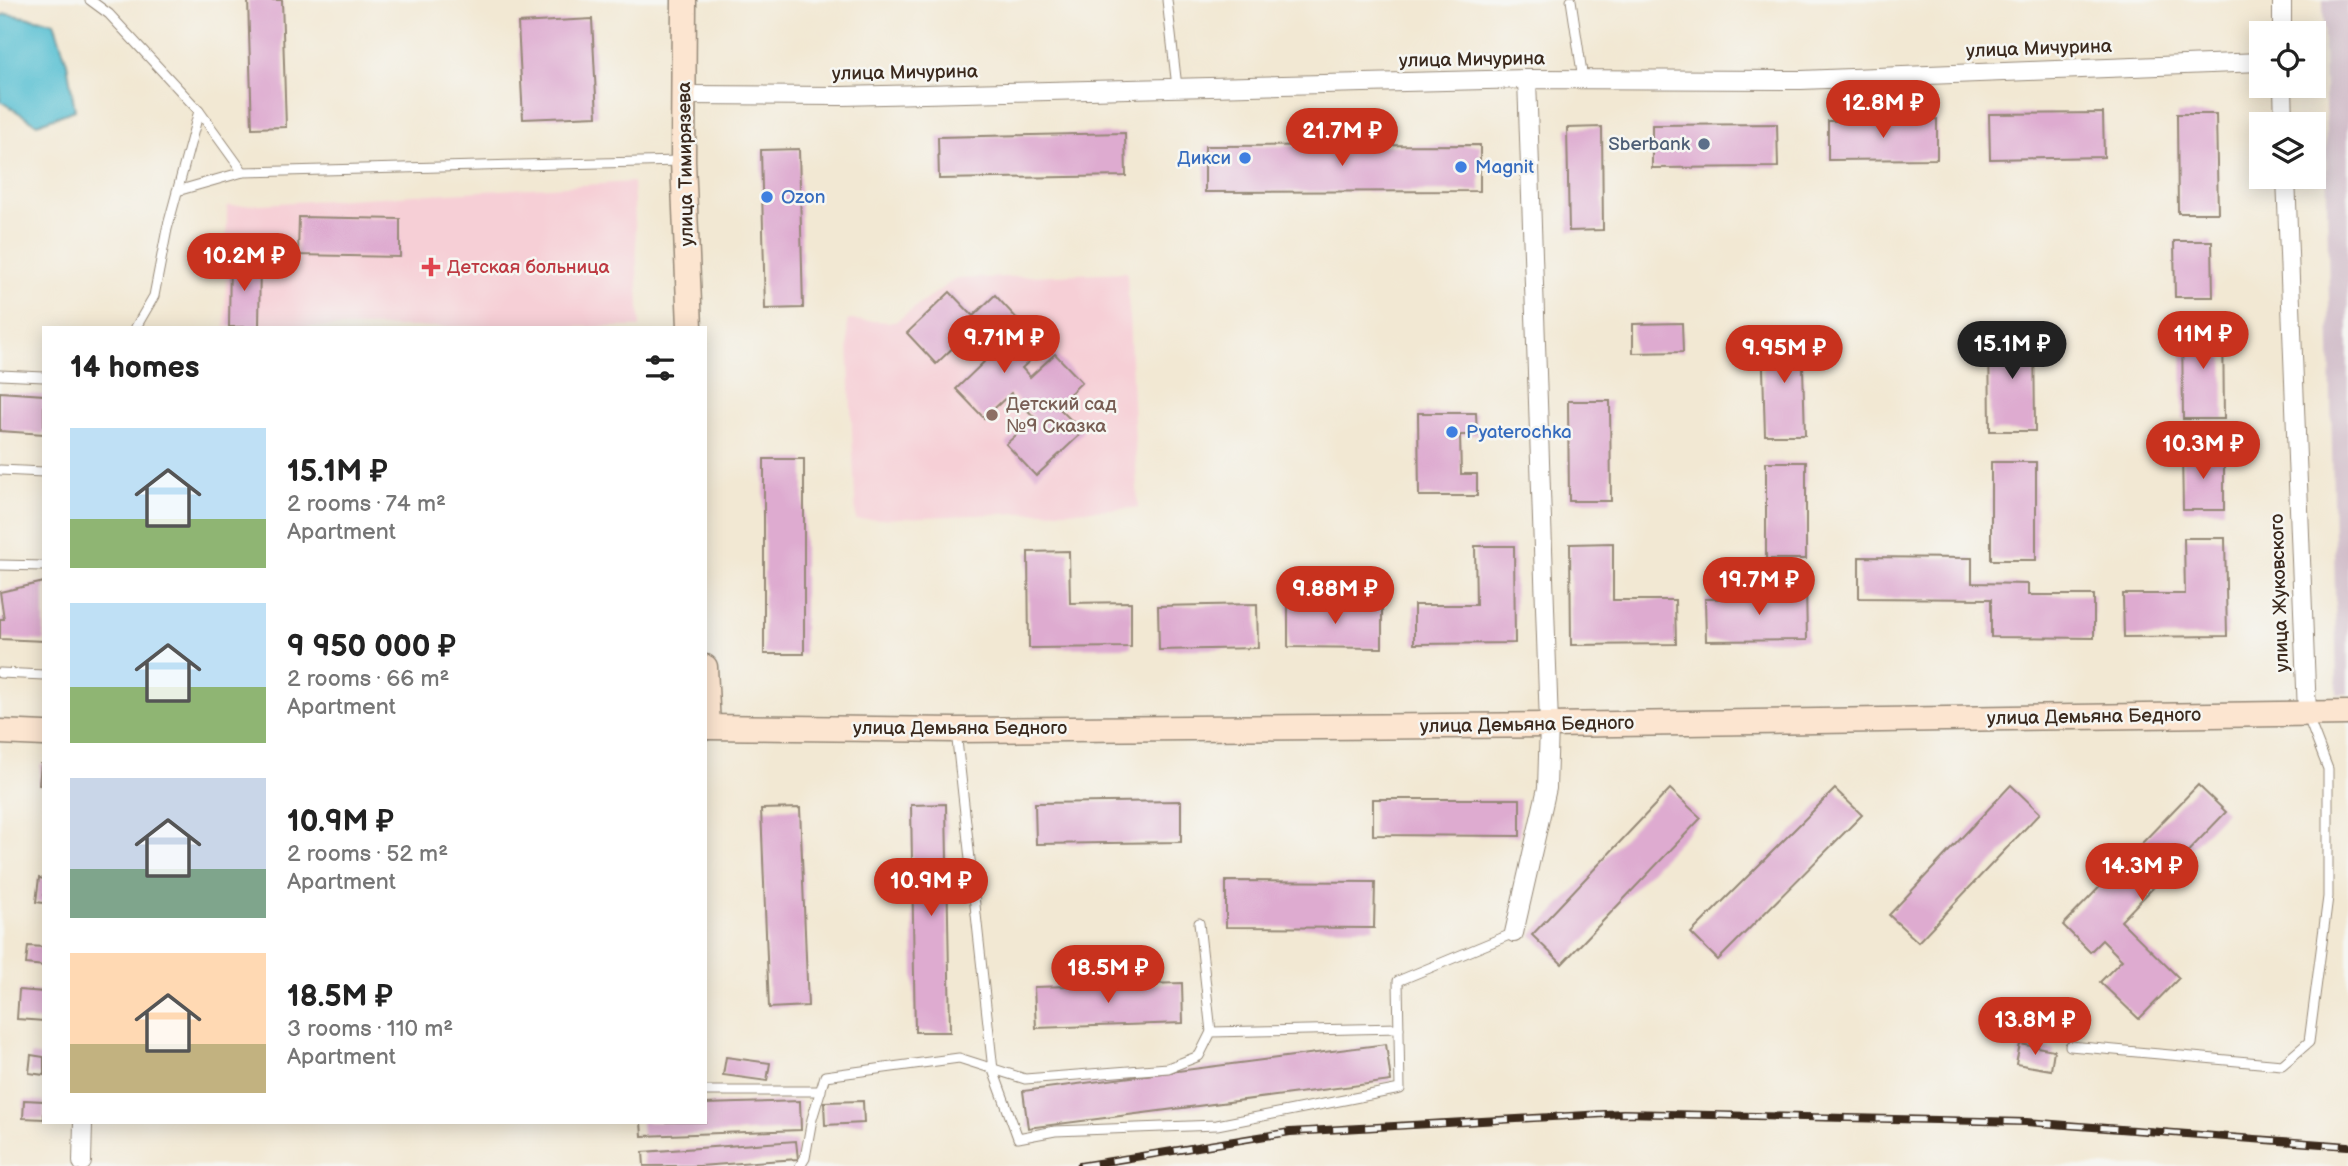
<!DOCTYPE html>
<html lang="en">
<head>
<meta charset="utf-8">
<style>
	body { margin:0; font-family:"Balsamiq Sans",sans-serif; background:#f2f2f2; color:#222; height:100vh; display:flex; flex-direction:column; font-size:26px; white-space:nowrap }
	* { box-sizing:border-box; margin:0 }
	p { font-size:23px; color:#767676 }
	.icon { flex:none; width:38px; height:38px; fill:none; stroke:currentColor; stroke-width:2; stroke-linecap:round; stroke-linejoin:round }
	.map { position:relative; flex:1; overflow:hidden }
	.panel { position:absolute; left:42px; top:326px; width:665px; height:798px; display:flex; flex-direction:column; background:#fff; border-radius:0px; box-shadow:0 4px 18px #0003 }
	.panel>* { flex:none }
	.fabs { position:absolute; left:2249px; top:21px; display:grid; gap:14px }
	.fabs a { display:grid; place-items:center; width:77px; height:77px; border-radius:0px; background:#fff; box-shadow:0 4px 18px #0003; font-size:35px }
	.price { position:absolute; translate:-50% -60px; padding:0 16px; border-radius:24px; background:#c8321e; color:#fff; font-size:23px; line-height:46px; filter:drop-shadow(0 2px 4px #0008) }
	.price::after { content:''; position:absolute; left:50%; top:42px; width:21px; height:16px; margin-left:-10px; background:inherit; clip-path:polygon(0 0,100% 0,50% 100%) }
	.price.on { background:#222; color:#fff }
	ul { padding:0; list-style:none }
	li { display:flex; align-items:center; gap:21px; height:175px; padding:0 28px }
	li span { display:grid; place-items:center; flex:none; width:196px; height:140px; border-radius:0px; color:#555 }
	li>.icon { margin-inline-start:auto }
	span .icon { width:84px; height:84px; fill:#fffc; stroke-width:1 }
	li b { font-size:30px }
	h2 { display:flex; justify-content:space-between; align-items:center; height:84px; padding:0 28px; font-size:30px }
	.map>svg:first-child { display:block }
</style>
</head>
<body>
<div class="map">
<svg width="2348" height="1166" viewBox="0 0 2348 1166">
	<rect width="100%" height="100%" fill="#f6f6f2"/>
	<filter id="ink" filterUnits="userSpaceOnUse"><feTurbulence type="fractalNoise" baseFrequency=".0143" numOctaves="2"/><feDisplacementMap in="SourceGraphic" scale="14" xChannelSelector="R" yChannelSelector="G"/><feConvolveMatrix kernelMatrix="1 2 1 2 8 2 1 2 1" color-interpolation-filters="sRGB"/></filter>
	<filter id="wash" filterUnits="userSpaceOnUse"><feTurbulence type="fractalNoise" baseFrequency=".00686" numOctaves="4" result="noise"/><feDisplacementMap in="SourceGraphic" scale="28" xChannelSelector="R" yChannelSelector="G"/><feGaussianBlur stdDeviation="1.57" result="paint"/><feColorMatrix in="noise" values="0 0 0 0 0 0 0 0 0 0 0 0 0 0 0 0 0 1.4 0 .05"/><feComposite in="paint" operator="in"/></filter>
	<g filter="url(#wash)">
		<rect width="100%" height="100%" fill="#f2e8d3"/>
		<g fill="#f6cfd6">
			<path d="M633,182L640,327H225L227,206Z"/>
			<path d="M1127,272L1138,508L856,520L847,320L895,322L955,279Z"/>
		</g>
		<path fill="#d1bdc9" d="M2323,0H2348V694H2337Z"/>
		<path fill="#56bfd2" stroke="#487478" stroke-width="2" d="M6,14L54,22L67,63L75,110L37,124L0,101V16Z"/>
		<g id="blocks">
			<g fill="#deabd0">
				<path d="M248,0H282L286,127L252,128Z"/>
				<path d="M592,19L597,116L523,119L518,23Z"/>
				<path d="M2103,113L2104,157L1990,159L1989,114Z"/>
				<path d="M2177,114H2216L2218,213H2178Z"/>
				<path d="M1937,119V159L1828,160V121Z"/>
				<path d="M1777,124L1778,167L1652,168V125Z"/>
				<path d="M1602,127L1603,230L1569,231L1567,128Z"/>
				<path d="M1125,133L1126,176L939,179L938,137Z"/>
				<path d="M1480,145V191L1205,192V146Z"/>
				<path d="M799,149L803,308L765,309L761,150Z"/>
				<path d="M299,217L400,219V257L298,255Z"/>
				<path d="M2174,241H2212L2213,297H2175Z"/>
				<path d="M230,259L260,260L259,327H229Z"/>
				<path d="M950,292L973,316L995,295L1021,323L1000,343L1006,350L1018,338L1035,356L1022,368L1030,377L1055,354L1082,382L1057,406L1083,432L1036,476L1006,444L1035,418L1011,393L984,418L956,389L984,362L962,339L936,364L907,333Z"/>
				<path d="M2223,322L2224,419H2183L2182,323Z"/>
				<path d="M1682,323L1683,352L1633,353V324Z"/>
				<path d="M2034,331L2035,431H1990L1989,332Z"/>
				<path d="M1802,334L1805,435H1765L1762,335Z"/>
				<path d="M0,392L44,395V434L0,431Z"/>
				<path d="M1568,401H1610L1611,501H1569Z"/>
				<path d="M1418,413H1476L1477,435H1460L1461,474H1477V496H1419Z"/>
				<path d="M2224,451V510H2183L2182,452Z"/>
				<rect x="764" y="459" width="40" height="195"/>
				<rect x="1766" y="462" width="40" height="97"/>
				<rect x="1991" y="462" width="45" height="98"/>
				<path d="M2184,538H2225L2227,636L2124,637L2123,594H2185Z"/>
				<path d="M1613,543V600H1675L1676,644L1571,645L1570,544Z"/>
				<path d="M1475,546H1514L1515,643L1414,644V605H1476Z"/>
				<path d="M1069,551L1070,603L1131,602V647L1029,648L1028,552Z"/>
				<path d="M1859,557L1972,558V583L2028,584V595H2094V638L1991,637V599L1859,598Z"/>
				<path d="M44,582V641L0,639V619H4L0,592Z"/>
				<path d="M1806,586L1807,640L1706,641L1705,599L1768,598L1769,587Z"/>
				<path d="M1288,603L1382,604V648L1288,647Z"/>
				<path d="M1257,604L1258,648L1159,650L1158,606Z"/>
				<path d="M41,764H44V786L39,785Z"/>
				<path d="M2011,785L2040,813L1918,942L1889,915Z"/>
				<path d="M2198,785L2226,812L2121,921L2179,978L2139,1019L2100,982L2122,960L2102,940L2090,952L2063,925Z"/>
				<path d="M1670,789L1701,818L1562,964L1532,935Z"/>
				<path d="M1835,789L1862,815L1718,960L1691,933Z"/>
				<path d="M1373,799H1520V836L1373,835Z"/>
				<path d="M1181,801V842L1036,844L1035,803Z"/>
				<path d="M946,804L950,1032H915L911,805Z"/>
				<path d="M800,808L808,1006L769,1008L761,809Z"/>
				<path d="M39,878L44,879V903L36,902Z"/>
				<path d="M1226,881L1375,882L1374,928L1226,927Z"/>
				<path d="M28,946L44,947V966L26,964Z"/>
				<path d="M1182,983L1183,1023L1036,1028L1034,987Z"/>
				<path d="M19,990L44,992V1021L17,1019Z"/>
				<path d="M1386,1044L1391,1081L1028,1128L1023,1091Z"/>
				<path d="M2020,1044L2054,1050L2051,1070L2016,1064Z"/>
				<path d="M31,1055L44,1057V1075L29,1073Z"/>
				<path d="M726,1057L770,1063L767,1081L723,1075Z"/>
				<path d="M24,1100L44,1101V1119L23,1118Z"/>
				<path d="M800,1101L801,1130L642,1136L641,1122H705V1104Z"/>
				<path d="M863,1101L864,1123L825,1125L824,1102Z"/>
				<path d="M796,1141L798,1159L699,1166H644L643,1152Z"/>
			</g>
		</g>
	</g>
	<g filter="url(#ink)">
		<use href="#blocks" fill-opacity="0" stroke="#968978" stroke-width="2"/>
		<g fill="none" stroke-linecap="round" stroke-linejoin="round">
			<g stroke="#968978" stroke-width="11">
				<g id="lane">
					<path d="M90,0L109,14L199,111L167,229L154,296L136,327"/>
					<path d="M1167,0L1177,87"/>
					<path d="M1571,0L1583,79"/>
					<path d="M199,111L243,172"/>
					<path d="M177,191L243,172L680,161"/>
					<path d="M0,375L44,377"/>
					<path d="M0,470L44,472"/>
					<path d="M0,565L44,566"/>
					<path d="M0,673L44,675"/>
					<path d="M956,731L993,1070L1018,1138L1055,1131L1217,1125L1400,1089L1398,981L1514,933"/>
					<path d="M1199,923L1211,1032"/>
					<path d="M2070,1046L2282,1065L2309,1042L2328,897V769L2308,717"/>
					<path d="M705,1091H821"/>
					<path d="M800,1166L805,1158L812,1119L825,1076L959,1058L1025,1079L1168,1068L1199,1056L1211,1032L1399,1028"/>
				</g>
			</g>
			<g stroke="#968978" stroke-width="20">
				<g id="street">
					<path d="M2282,33V0"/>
					<path d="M2283,86L2284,124"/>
					<path d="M684,95L842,96L1527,79L1801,80L2261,62"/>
					<path d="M2286,177L2307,713"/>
					<path d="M1514,933L1547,788L1549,725L1527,79"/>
					<path d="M82,1162L83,1122"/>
				</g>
			</g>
			<g stroke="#968978" stroke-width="27">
				<g id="secondary">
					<path d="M684,0L683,161L690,327"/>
					<path d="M705,667L708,727"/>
					<path d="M705,727L955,730L1549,725L2348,713"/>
					<path d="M0,732L44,734"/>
				</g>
			</g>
			<use href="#lane" stroke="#fff" stroke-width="9"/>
			<use href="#street" stroke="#fff" stroke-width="18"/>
			<use href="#secondary" stroke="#fce5d0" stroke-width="24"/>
			<g stroke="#3b2a1e" stroke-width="8">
				<path id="rail" d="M1080,1166L1290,1132L1623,1113L2026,1122L2348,1146"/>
			</g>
			<use href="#rail" stroke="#f6f6f2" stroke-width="5" stroke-dasharray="16" stroke-linecap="butt"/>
		</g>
	</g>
	<circle fill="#5c6f8a" stroke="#f6f6f2" stroke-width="2.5" cx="1704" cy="144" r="7"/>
	<g fill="#3f7fe0" stroke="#f6f6f2" stroke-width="2.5">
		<circle cx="1245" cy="158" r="7"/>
		<circle cx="1461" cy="167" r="7"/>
		<circle cx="767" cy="197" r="7"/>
		<circle cx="1452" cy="432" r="7"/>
	</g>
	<path fill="#e0444e" stroke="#f6f6f2" stroke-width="2.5" d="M427.5 256.5h7v7h7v7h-7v7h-7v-7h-7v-7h7z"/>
	<circle fill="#8d6e63" stroke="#f6f6f2" stroke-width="2.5" cx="992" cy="415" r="7"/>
	<g text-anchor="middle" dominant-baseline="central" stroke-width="5" stroke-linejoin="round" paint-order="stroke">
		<g font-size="19" fill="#3b2a1e" stroke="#f6f6f2">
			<text transform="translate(2039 49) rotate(-2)">улица Мичурина</text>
			<text transform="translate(1472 60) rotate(-1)">улица Мичурина</text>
			<text transform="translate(905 73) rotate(-1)">улица Мичурина</text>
			<text transform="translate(686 164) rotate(-91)">улица Тимирязева</text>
			<text transform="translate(2280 593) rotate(-92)">улица Жуковского</text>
			<text transform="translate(2094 717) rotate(-1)">улица Демьяна Бедного</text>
			<text transform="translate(1527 725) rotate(-1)">улица Демьяна Бедного</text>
			<text x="960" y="728">улица Демьяна Бедного</text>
		</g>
		<g font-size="19" fill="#4e5e75" stroke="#f6f6f2" text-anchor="end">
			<text x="1690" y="144">Sberbank</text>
		</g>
		<g font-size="19" fill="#366cbe" stroke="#f6f6f2" text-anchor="start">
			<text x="1231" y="158" text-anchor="end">Дикси</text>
			<text x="1475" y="167">Magnit</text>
			<text x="781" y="197">Ozon</text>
			<text x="1466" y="432">Pyaterochka</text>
		</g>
		<g font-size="19" fill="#be3a42" stroke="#f6f6f2" text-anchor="start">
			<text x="447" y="267">Детская больница</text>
		</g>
		<g font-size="19" fill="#785e54" stroke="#f6f6f2" text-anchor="start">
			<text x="1006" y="404">Детский сад<tspan x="1006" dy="22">№9 Сказка</tspan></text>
		</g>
	</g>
</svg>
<div class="fabs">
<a><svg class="icon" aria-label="locate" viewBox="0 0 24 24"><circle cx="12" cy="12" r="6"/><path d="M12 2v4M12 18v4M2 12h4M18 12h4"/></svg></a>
<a><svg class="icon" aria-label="layers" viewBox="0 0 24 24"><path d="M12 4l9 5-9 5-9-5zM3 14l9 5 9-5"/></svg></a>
</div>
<b class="price" style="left:1883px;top:140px">12.8M ₽</b>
<b class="price" style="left:1342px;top:168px">21.7M ₽</b>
<b class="price" style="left:244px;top:293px">10.2M ₽</b>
<b class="price" style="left:2203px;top:371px">11M ₽</b>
<b class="price" style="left:1004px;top:375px">9.71M ₽</b>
<b class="price on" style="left:2012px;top:381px">15.1M ₽</b>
<b class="price" style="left:1784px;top:385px">9.95M ₽</b>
<b class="price" style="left:2203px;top:481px">10.3M ₽</b>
<b class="price" style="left:1759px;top:617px">19.7M ₽</b>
<b class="price" style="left:1335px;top:626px">9.88M ₽</b>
<b class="price" style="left:2142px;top:903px">14.3M ₽</b>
<b class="price" style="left:931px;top:918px">10.9M ₽</b>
<b class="price" style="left:1108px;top:1005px">18.5M ₽</b>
<b class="price" style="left:2035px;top:1057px">13.8M ₽</b>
<section class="panel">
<h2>14 homes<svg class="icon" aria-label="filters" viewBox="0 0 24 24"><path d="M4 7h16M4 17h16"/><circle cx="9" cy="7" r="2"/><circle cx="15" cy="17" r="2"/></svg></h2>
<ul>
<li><span style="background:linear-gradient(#bfe0f5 65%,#8fb573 0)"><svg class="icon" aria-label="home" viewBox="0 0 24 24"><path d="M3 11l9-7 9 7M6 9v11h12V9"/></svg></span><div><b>15.1M ₽</b><p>2 rooms · 74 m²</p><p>Apartment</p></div></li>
<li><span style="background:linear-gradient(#bfe0f5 60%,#8fb573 0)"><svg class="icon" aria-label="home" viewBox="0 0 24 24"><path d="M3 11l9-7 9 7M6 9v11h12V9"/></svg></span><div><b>9 950 000 ₽</b><p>2 rooms · 66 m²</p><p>Apartment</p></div></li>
<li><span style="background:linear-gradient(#c9d6e8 65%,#7fa58c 0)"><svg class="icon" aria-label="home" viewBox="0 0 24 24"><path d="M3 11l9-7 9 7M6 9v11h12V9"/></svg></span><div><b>10.9M ₽</b><p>2 rooms · 52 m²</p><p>Apartment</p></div></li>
<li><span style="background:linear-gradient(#ffd9b3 65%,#c2b280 0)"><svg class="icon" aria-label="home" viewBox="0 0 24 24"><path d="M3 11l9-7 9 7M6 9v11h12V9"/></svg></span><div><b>18.5M ₽</b><p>3 rooms · 110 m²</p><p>Apartment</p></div></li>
</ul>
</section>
</div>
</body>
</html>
